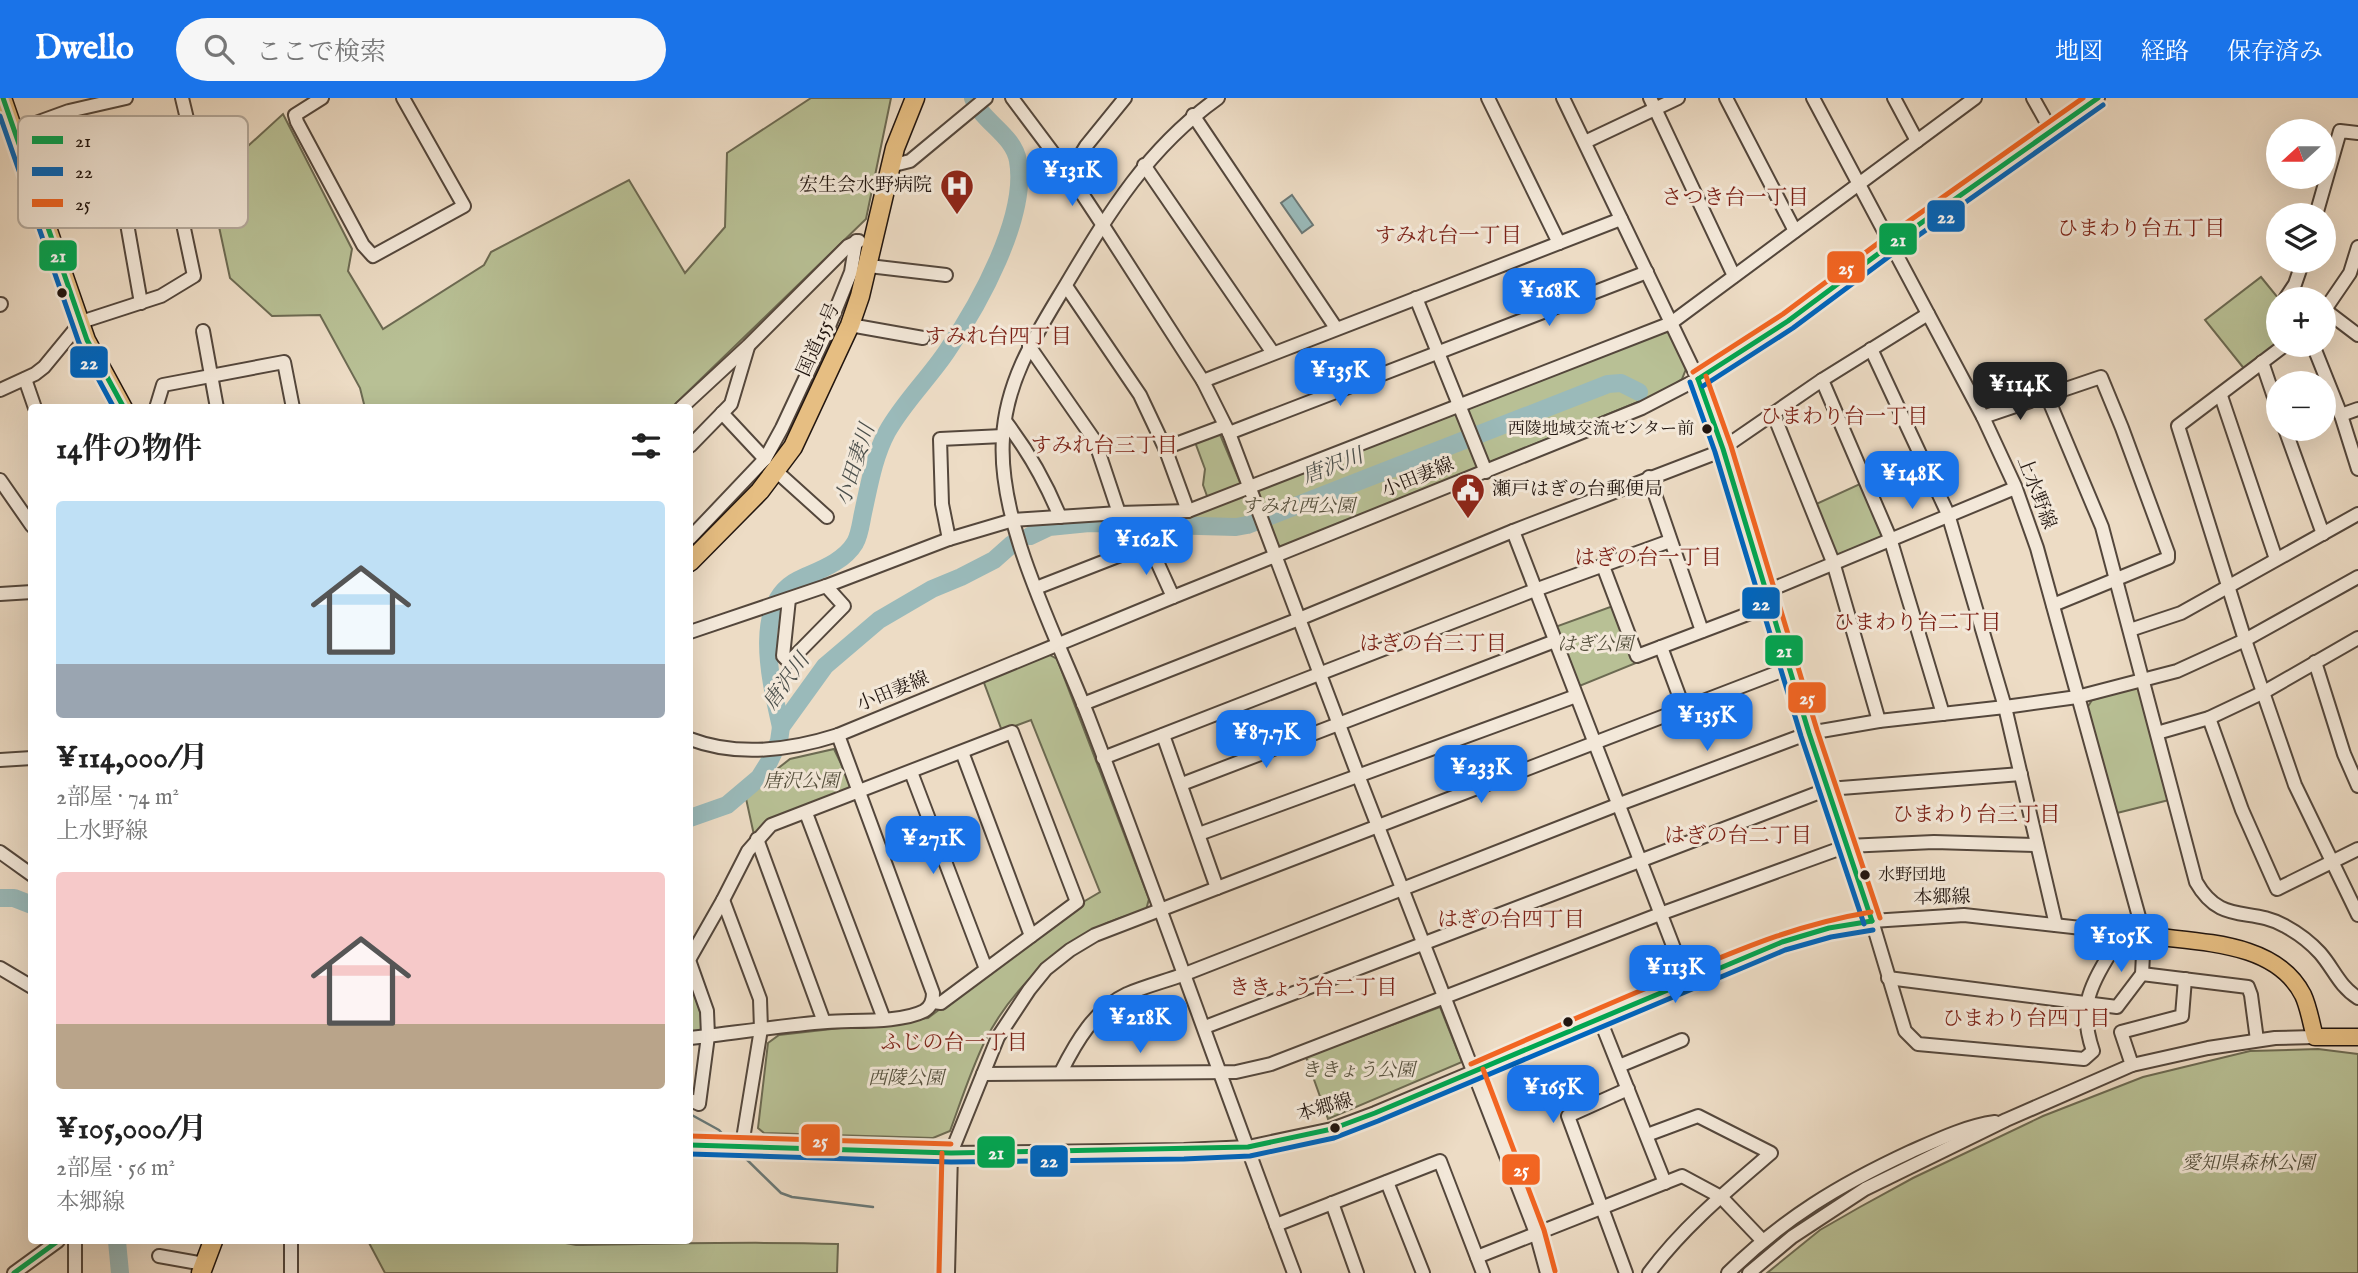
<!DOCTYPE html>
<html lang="ja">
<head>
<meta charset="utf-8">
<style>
	body { margin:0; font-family:"IM FELL English","Noto Serif JP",serif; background:#f6f6f6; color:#222; height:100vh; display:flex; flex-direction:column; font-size:26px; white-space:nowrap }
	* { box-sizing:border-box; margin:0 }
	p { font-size:23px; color:#767676 }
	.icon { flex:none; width:38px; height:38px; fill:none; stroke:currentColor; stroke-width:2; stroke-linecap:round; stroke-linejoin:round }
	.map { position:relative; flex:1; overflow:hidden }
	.drawer { position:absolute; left:28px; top:306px; width:665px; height:840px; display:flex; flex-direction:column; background:#fff; border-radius:7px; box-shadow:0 7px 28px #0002 }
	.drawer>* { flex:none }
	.needle { width:46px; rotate:249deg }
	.controls { position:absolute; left:2266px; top:21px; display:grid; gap:14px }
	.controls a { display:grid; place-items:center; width:70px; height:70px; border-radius:50%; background:#fff; box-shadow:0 7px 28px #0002; font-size:35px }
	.price { position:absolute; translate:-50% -60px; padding:0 16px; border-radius:14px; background:#1a73e8; color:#fff; font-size:23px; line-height:46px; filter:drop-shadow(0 2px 4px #0008) }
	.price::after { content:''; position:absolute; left:50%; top:42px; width:21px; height:16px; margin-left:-10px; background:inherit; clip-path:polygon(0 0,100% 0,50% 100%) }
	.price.active { background:#222; color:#fff }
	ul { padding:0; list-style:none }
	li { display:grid; align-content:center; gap:14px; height:371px; padding:0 28px }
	li span { display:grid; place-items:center; height:217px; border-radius:7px; color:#555 }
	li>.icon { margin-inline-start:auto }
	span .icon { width:126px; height:126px; fill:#fffc; stroke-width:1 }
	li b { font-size:30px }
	h2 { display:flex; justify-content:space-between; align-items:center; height:84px; padding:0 28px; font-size:30px }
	header { display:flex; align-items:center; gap:42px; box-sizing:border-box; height:98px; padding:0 35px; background:#1a73e8; color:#fff }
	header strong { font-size:33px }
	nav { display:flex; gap:38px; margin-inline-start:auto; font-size:24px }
	.search { width:490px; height:63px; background:#f6f6f6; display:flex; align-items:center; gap:18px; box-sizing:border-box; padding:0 24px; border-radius:38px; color:#767676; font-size:26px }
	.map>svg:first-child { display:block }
</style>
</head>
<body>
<header>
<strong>Dwello</strong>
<div class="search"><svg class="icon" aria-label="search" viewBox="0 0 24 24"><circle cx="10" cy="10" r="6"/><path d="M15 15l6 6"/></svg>ここで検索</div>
<nav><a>地図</a><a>経路</a><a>保存済み</a></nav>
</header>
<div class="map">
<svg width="2358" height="1175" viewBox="0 0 2358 1175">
	<rect width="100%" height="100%" fill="#eddcc5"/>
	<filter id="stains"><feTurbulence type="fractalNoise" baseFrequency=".00286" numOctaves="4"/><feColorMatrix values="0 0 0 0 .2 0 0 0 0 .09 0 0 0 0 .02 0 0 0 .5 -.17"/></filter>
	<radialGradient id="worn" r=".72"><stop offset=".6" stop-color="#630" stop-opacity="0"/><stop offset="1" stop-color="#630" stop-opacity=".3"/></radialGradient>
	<g fill="#b8c095" stroke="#6c6a52" stroke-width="2">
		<path d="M811,0H891L866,121L671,310H365L360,290L320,217L272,218L230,180L215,110L236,59L283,16L352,151L348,173L383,231L484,167L491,154L629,82L685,175L725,129L727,55Z"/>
		<path d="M2261,179L2279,201V247L2246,273L2205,222Z"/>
		<path d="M1663,232L1670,235L1686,271L1682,281L1665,293L1282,449L1275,446L1263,418L1239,427L1189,426L1187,418L1211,409L1203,387L1205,371L1195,344L1219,334L1245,396L1468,311Z"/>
		<path d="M1862,385L1883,438L1835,458L1814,407Z"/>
		<path d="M1613,508L1636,565L1577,589L1555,529Z"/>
		<path d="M1048,556L1057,561L1149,801L1146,812C1132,816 1118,820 1105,826C1054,851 1010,893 985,943C971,972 961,1003 950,1033L933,1040L764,1035L758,1030L768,945L779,937L928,920L1078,807L1100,794L1031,622L1002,633L983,582Z"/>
		<path d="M2137,589L2141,592L2169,702L2117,715L2087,610L2092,602Z"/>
		<path d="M834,651L853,691L754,737L745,696L790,661Z"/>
		<path d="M690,884L701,916V933L690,934Z"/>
		<path d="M1440,909L1462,964L1328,1021L1306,959Z"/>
		<path d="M2318,951L2358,956V1175H1767L1820,1132L1860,1109L1913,1080L2043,1018L2143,979L2250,953Z"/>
		<path d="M368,1143H555L576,1147C663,1146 750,1143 838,1146L837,1175H385Z"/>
	</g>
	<path fill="#9ababa" stroke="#6a7876" stroke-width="2" d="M1292,97L1313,127L1302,135L1281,105Z"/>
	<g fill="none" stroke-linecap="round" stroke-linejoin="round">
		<g stroke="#6a7876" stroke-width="2.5">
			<path d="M690,1016L719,1032L727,1041"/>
			<path d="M736,1051L781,1095L792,1099L873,1109"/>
		</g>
		<g stroke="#9ababa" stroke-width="18">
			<path d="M1030,438L1049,429L1089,425L1236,429L1247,427L1608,286L1621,285L1639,294"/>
			<path d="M781,629C772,588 750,506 798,482C817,473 843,465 855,445C860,436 861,424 863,415C869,388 874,358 887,334C903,305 929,280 947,253C978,208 1028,119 1018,63C1014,37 982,24 973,0"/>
			<path d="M690,720L727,707L759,680L769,664L779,643L781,629L825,568L879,522L932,491L961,479L994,462L1012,446"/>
			<path d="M0,800H14L32,807"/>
			<path d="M117,1143L120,1175"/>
		</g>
		<g stroke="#54473c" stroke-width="16">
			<g id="minor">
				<path d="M322,0L295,17L297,24L363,147L373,158L464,108L403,0"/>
				<path d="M1012,0L1069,76L1102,126L1203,283L1229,335L1358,677L1536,1135L1547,1175"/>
				<path d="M1218,0C1148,50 1110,113 1067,185C1037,235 1006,281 1003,340C997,426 1057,538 1088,618C1159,803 1224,990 1294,1175"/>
				<path d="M1488,0L1559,145"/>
				<path d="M1563,0L1698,281L1723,351L1765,494L1872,823L1905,933L1918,946L2084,961L2093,953C2079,912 2088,890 2111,854"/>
				<path d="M1650,0L1734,178"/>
				<path d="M1726,0L1795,133"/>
				<path d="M1813,0L1983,319L2015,388L2037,450L2144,837L2142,876L2117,909L1888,880"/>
				<path d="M1894,0L1917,43"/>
				<path d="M2033,0L2052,34"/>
				<path d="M1193,17L1336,230"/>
				<path d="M14,33L69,13L126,0"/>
				<path d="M1585,44L1678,0"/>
				<path d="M1144,67L1273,255"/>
				<path d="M890,68L910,63L986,0"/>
				<path d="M1069,76L1086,48L1125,0"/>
				<path d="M43,114L68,103"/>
				<path d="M2316,117L2340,33L2358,35"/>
				<path d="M869,168L946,177"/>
				<path d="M1066,188L1140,297L1165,350L1188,413"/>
				<path d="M1416,200L1486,374"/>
				<path d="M2285,201L2295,186L2303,163"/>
				<path d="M141,205L123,103L111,66L188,25L182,0"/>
				<path d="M0,207L1,206"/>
				<path d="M2325,212L2358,237"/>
				<path d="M2324,213L2350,175L2358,149"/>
				<path d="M850,227L923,240"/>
				<path d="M203,233L217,310"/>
				<path d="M2285,247L2178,328L2245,542L2295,687L2358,817"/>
				<path d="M2313,247L2341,317L2358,371"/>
				<path d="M1029,248L1095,343L1119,415"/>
				<path d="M1871,251L1948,416L2005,609L2056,827"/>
				<path d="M2262,264L2278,311"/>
				<path d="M25,281L35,310"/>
				<path d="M1822,282L1890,440L1943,616"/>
				<path d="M1203,283L1621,121"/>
				<path d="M0,292L35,276L44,269L81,224L161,198L194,178L171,69L150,45"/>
				<path d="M2047,298L2102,429L2196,784C2221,828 2250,808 2285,828C2298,835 2310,844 2320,855C2334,871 2339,888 2358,900"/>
				<path d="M2221,298L2276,461"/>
				<path d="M156,310L163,287L284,264L293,310"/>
				<path d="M681,310L748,248L848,148L859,143"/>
				<path d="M722,315L765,361"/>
				<path d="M1773,315L1833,464L1879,623"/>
				<path d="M2341,317L2358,311"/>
				<path d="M1983,319L2101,279L2122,330L2168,455V460L2053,507"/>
				<path d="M1005,323C1029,354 1045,382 1060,419"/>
				<path d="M2285,331L2323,436"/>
				<path d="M1229,335L1647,174"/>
				<path d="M690,348L731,306L748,249"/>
				<path d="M1165,350L1224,328"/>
				<path d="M776,373L827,419"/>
				<path d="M1649,379L1702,533"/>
				<path d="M0,382L32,428"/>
				<path d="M1513,433L1687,884"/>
				<path d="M690,440L765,361L782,330L825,238L851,174L856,143"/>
				<path d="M949,441L942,406L940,341L1003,338"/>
				<path d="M1603,468L1637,558L1769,508"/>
				<path d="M1036,490L1149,446L1173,499"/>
				<path d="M1765,494L2015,390"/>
				<path d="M0,496L32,494"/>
				<path d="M789,501L783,558L789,564L844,508L826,488"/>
				<path d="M2130,532L2181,515L2358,416"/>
				<path d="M690,534L826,488L949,441L1013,422L1119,415L1188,413L1671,225L1975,0"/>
				<path d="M1661,549L1684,611"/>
				<path d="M2315,564L2344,656L2358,688"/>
				<path d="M1083,606L1299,521L1513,433L1716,355L1822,282L1928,216"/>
				<path d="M2209,620L2242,712L2277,791L2358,751"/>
				<path d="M2157,635L2209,620L2264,594L2358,540"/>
				<path d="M1163,637L1217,790"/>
				<path d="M690,641C737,659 791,652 838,637L1173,499L1642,310L1698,281L1788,223L1890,147L2098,0"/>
				<path d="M962,654L1031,838"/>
				<path d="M1103,660L1535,492L1670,443"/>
				<path d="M0,662L32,660"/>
				<path d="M911,674L986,871"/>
				<path d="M1182,686L1555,543"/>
				<path d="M806,715L884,921"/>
				<path d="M1199,736L1576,598"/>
				<path d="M757,741L824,924"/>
				<path d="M0,754L32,777"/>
				<path d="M723,802L760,901L761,931L742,1047"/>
				<path d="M690,860L723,802L748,753L771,727L1012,634L1077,804L941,905L933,904"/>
				<path d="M690,865L707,913L708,938C747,933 787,927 827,924C853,922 901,925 924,913C931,909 933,903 933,895L838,637"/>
				<path d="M0,870L32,889"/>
				<path d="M2142,876L2248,889L2251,897L2257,942"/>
				<path d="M1599,919L1665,1085"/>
				<path d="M1205,929L1828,691L2021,676"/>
				<path d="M690,940L708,938L699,1006L690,1002"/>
				<path d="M2132,967L2121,934L2182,918L2185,881"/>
				<path d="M1619,968L1682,942"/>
				<path d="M1061,974C1076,944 1095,911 1127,896C1146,888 1166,883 1185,876L1617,707L1809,635L1879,623L2005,609L2077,599L2177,573L2245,542L2358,479"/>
				<path d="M983,976L1236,974L1271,966L1660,816L1847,748L1934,744L2037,747"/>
				<path d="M1647,1037L1698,1018L1771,1055C1728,1092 1683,1129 1649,1175"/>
				<path d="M690,1047H742L951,1055L1184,1052L1248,1049L1332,1031L1375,1015L1782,844L1829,830L1872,823L1964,817L2144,837"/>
				<path d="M1387,1084L1423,1175"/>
				<path d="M1332,1105L1357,1175"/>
				<path d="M1276,1127L1440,1063L1483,1175"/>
				<path d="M159,1158L204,1166"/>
				<path d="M1477,1159L1682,1078L1721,1099L1762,1142"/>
				<path d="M14,1175L58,1143"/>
				<path d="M75,1175V1143"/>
				<path d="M291,1175V1143"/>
				<path d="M948,1175L951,1055L998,939L1029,892L1046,871L1070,852L1095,837L1789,570"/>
				<path d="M1626,1175L1568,1018L1628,991"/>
				<path d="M1728,1175C1784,1120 1839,1087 1910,1054C1937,1042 1966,1028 1995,1024"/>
				<path d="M1749,1175L1792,1139L1865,1091L2006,1022L2132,967L2208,950L2275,940L2315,939"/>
			</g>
		</g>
		<g stroke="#21150f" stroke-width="19">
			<g id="major">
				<path d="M3,0L87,242L124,310"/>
				<path d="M2144,837C2197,845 2275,842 2303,897C2309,910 2311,925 2315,939H2358"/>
			</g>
		</g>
		<g stroke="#21150f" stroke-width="21">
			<g id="highway">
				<path d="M690,464L760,393L793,349L808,317L850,227L860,198L895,50L915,0"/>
				<path d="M201,1175L213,1143"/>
			</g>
		</g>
		<use href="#minor" stroke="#f3e8d9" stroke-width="12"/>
		<use href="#major" stroke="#e6be82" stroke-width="16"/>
		<use href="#highway" stroke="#e6be82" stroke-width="18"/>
		<g stroke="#f3e8d9" stroke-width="10">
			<g id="bus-1">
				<path d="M3,0L87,242L124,310"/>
				<path d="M1698,281L1723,351L1809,635L1872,823"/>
				<path d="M1698,281L1788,223L1890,147L2098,0"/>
				<path d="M690,1047L951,1055L1248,1049L1332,1031L1375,1015L1782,844L1829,830L1872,823"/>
				<path d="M14,1175L58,1143"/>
			</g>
		</g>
		<g stroke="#f3e8d9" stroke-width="10">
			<g id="bus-2">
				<path d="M0,18L79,245L114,310"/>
				<path d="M1690,284L1715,354L1801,638L1864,826"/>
				<path d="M1703,288L1793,230L1895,154L2103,7"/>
				<path d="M690,1056L951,1064L1184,1061L1250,1058L1334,1040L1378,1023L1785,852L1831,839L1873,832"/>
			</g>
		</g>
		<g stroke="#f3e8d9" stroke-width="10">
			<g id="bus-3">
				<path d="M1693,274L1783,216L1885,140L2083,0"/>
				<path d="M1706,278L1731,348L1817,632L1880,820"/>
				<path d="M1471,966C1542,935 1612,904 1683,875C1748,848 1800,826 1871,814"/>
				<path d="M1483,971L1544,1132L1555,1173"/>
				<path d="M690,1038L951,1046"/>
				<path d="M939,1175L942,1055"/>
			</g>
		</g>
		<use href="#bus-1" stroke="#00a651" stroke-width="5"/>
		<use href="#bus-2" stroke="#0065bd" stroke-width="5"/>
		<use href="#bus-3" stroke="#f26522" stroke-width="5"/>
	</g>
	<defs>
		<g id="hospital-pin" transform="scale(1.75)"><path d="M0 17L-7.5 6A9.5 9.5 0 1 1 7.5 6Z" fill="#8f2418" stroke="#f3e8d9"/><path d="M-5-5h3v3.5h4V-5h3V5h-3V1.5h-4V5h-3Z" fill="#fff"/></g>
		<g id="civic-pin" transform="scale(1.75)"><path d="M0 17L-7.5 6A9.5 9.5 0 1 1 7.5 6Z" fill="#8f2418" stroke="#f3e8d9"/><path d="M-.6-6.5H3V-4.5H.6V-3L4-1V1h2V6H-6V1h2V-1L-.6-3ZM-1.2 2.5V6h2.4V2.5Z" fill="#fff"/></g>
	</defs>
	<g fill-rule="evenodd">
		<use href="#hospital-pin" x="957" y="88"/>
		<use href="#civic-pin" x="1468" y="392"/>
	</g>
	<g fill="#21150f" stroke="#f3e8d9" stroke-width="2.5">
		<circle cx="62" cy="195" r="6"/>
		<circle cx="1707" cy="331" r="6"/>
		<circle cx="1865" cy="777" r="6"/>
		<circle cx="1568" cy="924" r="6"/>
		<circle cx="1335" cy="1030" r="6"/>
	</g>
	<g text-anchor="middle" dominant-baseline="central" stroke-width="6" stroke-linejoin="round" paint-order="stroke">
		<g font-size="17" fill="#21150f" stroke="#f3e8d9" text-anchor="end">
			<text x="1694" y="331">西陵地域交流センター前</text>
			<text x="1878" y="777" text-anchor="start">水野団地</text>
		</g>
		<g font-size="19" fill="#21150f" stroke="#f3e8d9" text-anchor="end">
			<text x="932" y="88">宏生会水野病院</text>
			<text x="1492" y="392" text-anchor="start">瀬戸はぎの台郵便局</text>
		</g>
		<g font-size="19" fill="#21150f" stroke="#f3e8d9">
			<text transform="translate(819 242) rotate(-66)">国道155号</text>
			<text transform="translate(1418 380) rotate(-22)">小田妻線</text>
			<text transform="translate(2036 395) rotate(69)">上水野線</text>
			<text transform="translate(893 594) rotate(-22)">小田妻線</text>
			<text transform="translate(1942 800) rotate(-1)">本郷線</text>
			<text transform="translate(1325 1010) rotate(-16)">本郷線</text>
		</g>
		<g font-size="19" font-style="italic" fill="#56513e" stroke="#f3e8d9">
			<text x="1298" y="409">すみれ西公園</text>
			<text x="1595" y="547">はぎ公園</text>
			<text x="801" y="684">唐沢公園</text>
			<text x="1358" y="973">ききょう公園</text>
			<text x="906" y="981">西陵公園</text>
			<text x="2248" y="1066">愛知県森林公園</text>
		</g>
		<g font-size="21" fill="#7a1f14" stroke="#f3e8d9">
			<text x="1735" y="100">さつき台一丁目</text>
			<text x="2141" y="131">ひまわり台五丁目</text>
			<text x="1448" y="138">すみれ台一丁目</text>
			<text x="998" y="239">すみれ台四丁目</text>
			<text x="1844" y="319">ひまわり台一丁目</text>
			<text x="1104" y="348">すみれ台三丁目</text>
			<text x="1648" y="460">はぎの台一丁目</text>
			<text x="1917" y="525">ひまわり台二丁目</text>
			<text x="1433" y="546">はぎの台三丁目</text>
			<text x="1976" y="717">ひまわり台三丁目</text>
			<text x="1738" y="738">はぎの台二丁目</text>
			<text x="1511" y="822">はぎの台四丁目</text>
			<text x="1313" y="890">ききょう台二丁目</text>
			<text x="2026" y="921">ひまわり台四丁目</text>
			<text x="954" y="945">ふじの台一丁目</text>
		</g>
		<g font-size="21" font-style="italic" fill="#4b4f4b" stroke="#f3e8d9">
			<text transform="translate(856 367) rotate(-72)">小田妻川</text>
			<text transform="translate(1333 369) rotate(-21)">唐沢川</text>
			<text transform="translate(787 584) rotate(-54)">唐沢川</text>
		</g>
	</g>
	<rect x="18" y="18" width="230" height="112" rx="10" fill="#f3e8d9" stroke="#b4a99c" stroke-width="2"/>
	<rect x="32" y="38" width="31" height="8" fill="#00a651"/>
	<rect x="32" y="69" width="31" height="9" fill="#0065bd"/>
	<rect x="32" y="101" width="31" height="8" fill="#f26522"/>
	<g font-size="19" fill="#21150f">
		<text x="75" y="49">21</text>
		<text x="75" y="80">22</text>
		<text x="75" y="112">25</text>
	</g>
	<g stroke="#f3e8d9" stroke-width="2.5">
		<rect x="1926" y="101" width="40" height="34" rx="7" fill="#0065bd"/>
		<rect x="1878" y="124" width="40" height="34" rx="7" fill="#00a651"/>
		<rect x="38" y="141" width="40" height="33" rx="7" fill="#00a651"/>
		<rect x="1826" y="152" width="40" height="34" rx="7" fill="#f26522"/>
		<rect x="69" y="247" width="40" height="34" rx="7" fill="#0065bd"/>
		<rect x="1741" y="488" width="40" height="34" rx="7" fill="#0065bd"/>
		<rect x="1764" y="536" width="40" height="33" rx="7" fill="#00a651"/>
		<rect x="1787" y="583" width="40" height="33" rx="7" fill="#f26522"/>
		<rect x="800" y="1025" width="41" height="34" rx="7" fill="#f26522"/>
		<rect x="976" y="1037" width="40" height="34" rx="7" fill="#00a651"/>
		<rect x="1029" y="1046" width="40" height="34" rx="7" fill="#0065bd"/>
		<rect x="1501" y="1055" width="40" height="33" rx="7" fill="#f26522"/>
	</g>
	<g font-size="19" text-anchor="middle" font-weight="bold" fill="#fff">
		<text x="1946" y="125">22</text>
		<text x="1898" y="148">21</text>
		<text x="58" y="164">21</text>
		<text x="1846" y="176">25</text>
		<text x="89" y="271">22</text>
		<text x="1761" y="512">22</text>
		<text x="1784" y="559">21</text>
		<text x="1807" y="606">25</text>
		<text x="820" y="1049">25</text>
		<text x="996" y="1061">21</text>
		<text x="1049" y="1069">22</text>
		<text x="1521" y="1078">25</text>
	</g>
	<rect width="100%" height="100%" filter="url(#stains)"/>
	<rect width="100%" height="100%" fill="url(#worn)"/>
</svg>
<div class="controls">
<a><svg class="needle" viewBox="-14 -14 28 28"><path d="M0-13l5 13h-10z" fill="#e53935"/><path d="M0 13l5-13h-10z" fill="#767676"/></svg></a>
<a><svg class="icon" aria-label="layers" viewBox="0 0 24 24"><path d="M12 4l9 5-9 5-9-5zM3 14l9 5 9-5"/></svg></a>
<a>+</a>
<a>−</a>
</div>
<b class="price" style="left:1072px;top:110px">¥131K</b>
<b class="price" style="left:1549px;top:230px">¥168K</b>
<b class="price" style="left:1340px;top:310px">¥135K</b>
<b class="price active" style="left:2020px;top:324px">¥114K</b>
<b class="price" style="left:1912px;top:413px">¥148K</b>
<b class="price" style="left:1146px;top:479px">¥162K</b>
<b class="price" style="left:1707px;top:655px">¥135K</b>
<b class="price" style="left:1266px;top:672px">¥87.7K</b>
<b class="price" style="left:1481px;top:707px">¥233K</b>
<b class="price" style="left:933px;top:778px">¥271K</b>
<b class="price" style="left:2121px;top:876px">¥105K</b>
<b class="price" style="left:1675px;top:907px">¥113K</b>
<b class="price" style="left:1140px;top:957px">¥218K</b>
<b class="price" style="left:1553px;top:1027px">¥165K</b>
<section class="drawer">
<h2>14件の物件<svg class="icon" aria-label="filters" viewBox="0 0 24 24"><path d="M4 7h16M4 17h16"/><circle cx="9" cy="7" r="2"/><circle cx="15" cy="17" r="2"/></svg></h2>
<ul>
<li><span style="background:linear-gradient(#bfe0f5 75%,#9aa5b1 0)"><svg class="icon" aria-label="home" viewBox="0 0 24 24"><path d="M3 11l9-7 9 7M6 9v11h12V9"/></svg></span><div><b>¥114,000/月</b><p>2部屋 · 74 m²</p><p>上水野線</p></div></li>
<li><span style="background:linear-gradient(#f6c9c9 70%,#b9a48a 0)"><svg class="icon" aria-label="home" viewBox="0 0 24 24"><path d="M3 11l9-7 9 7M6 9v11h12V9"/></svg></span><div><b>¥105,000/月</b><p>2部屋 · 56 m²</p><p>本郷線</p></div></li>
</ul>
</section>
</div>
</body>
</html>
